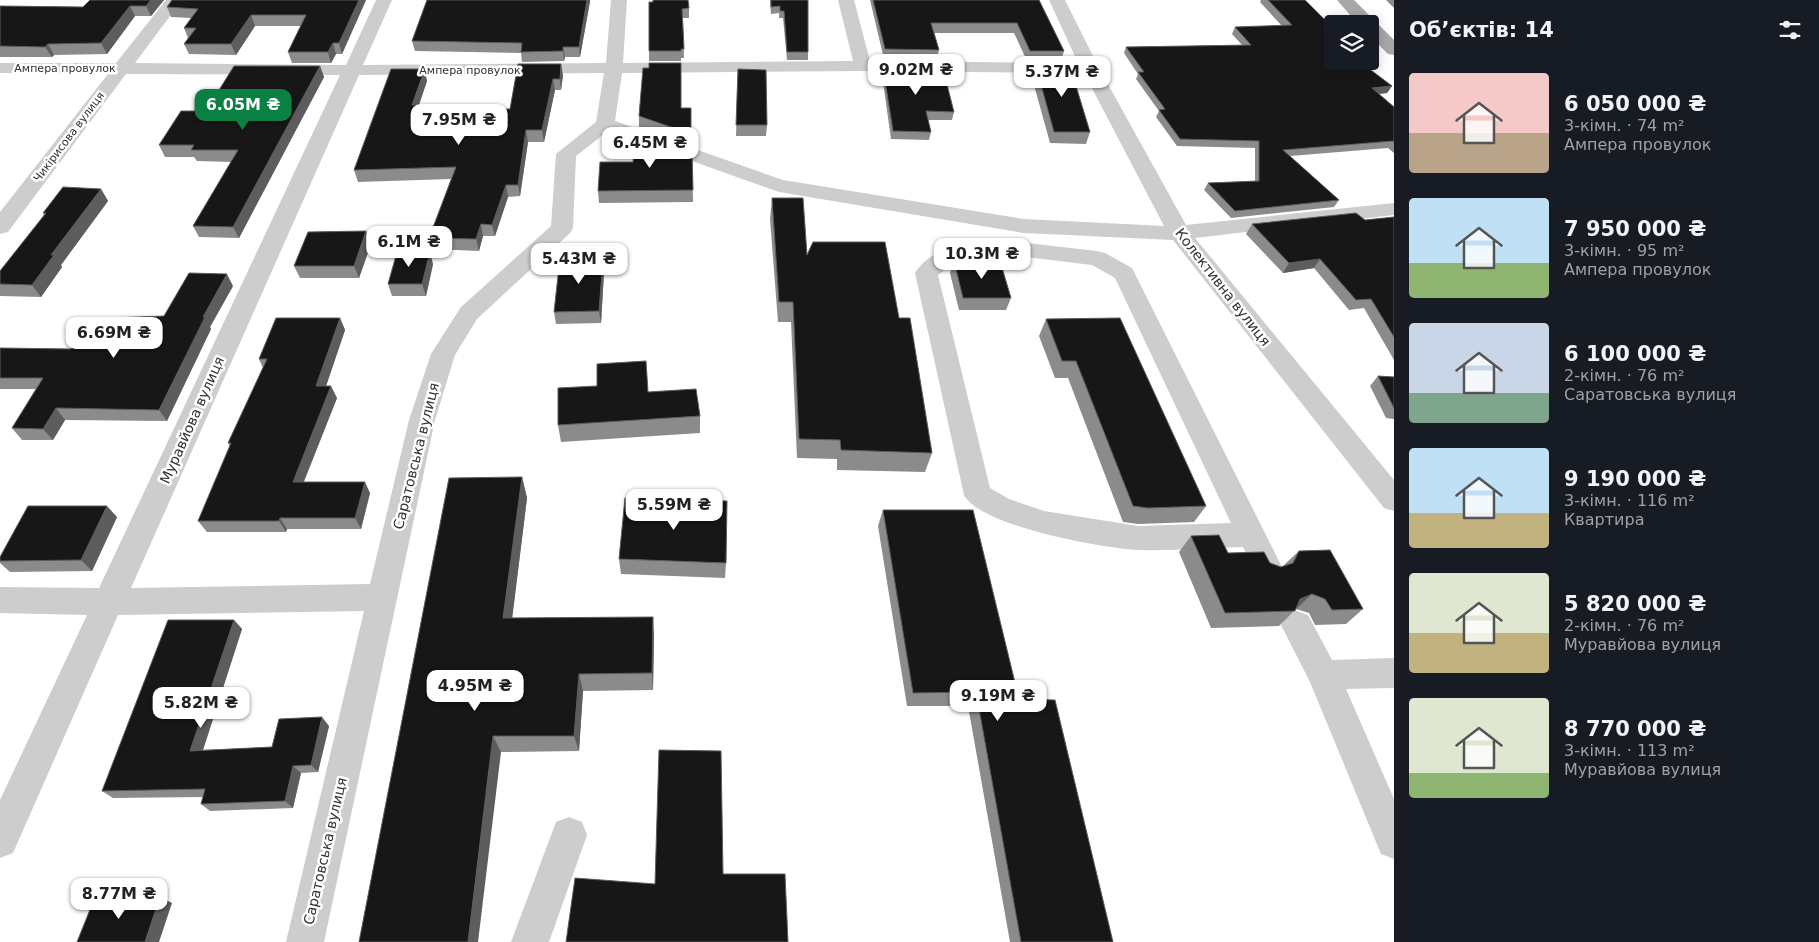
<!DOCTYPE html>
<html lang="uk">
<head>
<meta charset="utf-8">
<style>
	body { margin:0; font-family:"DejaVu Sans",sans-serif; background:#20242c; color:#f1f3f6; height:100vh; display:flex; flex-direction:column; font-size:19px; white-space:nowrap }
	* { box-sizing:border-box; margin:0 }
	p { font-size:16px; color:#9ea1a6 }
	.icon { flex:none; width:28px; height:28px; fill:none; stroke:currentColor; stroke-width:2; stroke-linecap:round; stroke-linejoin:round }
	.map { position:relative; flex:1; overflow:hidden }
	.details { display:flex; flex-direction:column; background:#171b24; width:425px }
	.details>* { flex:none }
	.buttons { position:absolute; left:1324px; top:15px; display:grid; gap:10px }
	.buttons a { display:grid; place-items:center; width:55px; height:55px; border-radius:5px; background:#171b24; box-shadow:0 2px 12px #0003; font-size:25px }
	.price { position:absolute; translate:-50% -42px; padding:0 11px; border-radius:10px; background:#fff; color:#222; font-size:16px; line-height:32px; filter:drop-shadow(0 1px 2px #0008) }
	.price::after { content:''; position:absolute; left:50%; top:30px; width:15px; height:11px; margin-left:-8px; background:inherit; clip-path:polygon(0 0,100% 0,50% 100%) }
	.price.active { background:#0b8043; color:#fff }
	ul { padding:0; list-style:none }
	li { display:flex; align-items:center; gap:15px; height:125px; padding:0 15px }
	li span { display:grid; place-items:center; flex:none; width:140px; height:100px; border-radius:5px; color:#555 }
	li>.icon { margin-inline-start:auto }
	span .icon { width:60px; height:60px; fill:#fffc; stroke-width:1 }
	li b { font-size:21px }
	h2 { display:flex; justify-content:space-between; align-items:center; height:60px; padding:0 15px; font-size:21px }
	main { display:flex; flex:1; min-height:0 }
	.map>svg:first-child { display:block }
</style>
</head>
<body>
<main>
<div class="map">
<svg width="1394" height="942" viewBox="0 0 1394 942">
	<rect width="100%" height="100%" fill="#fff"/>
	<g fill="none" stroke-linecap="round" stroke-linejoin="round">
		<g fill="#cdcdcd" fill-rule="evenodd">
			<path d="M166,0H182L135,63L346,65L376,0H392L363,65L606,63L611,0H627L623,63L853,61L838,0H854L870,61L1078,63L1049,0H1065L1099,68L1186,225L1394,203V215L1195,238L1394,480V511L1384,508L1173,240L1024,233L779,192L608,131L576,156L573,228L570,233L477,319L455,355L435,420L324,942H286L364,611L118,615L13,853L0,858V800L87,615L0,613V587L99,588L340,75L126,74L8,232L0,234V212L108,74L0,73V63H116ZM863,71L1084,73L1164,226L1024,219L783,180L615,121L622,73ZM604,73L596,122L556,154L551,226L461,307L431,354L409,420L370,584L131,588L359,75Z"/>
			<path d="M984,238L1097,251L1105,253L1132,268L1282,567L1278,576L1267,580L1256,576L1243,547C1208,548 1173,551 1139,550C1104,549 980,526 964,495L915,273C929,250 960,244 984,238ZM984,252L1092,265L1115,278L1231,523L1138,526L1044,511L1009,499L990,488L938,275L963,257Z"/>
			<path d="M1297,611L1308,615L1332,660L1394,658V688L1346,689L1394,799V859L1381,854L1310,682L1281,625L1286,615Z"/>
			<path d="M569,817L582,822L587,835L549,942H511L556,822Z"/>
		</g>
		<path fill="#a8a8a8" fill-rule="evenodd" d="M1337,0H1354L1394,40V55L1388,54L1370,36V24H1358Z"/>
	</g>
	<g fill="#8b8b8b">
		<path d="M164,0L151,16H135L107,54L54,55L52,57H0V6L83,7Z"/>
		<path d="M366,0L342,54H336L331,63H292L288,52L301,26H255L236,55L189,54L184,44L188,38L184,28L191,18L171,17L167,7Z"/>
		<path d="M427,0H590L580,57H565L564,61L522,62L521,53L415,51L412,41Z"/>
		<path d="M770,0H808V60H787L783,18H779V13L771,14Z"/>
		<path d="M870,0H1039L1064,51L1061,61H1027L1014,33H934L939,50L936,60L884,59Z"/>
		<path d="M1261,0H1305L1332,27V61L1392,86L1387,93L1379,94L1394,107V153L1388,148L1290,156L1339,200L1334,207L1231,218L1204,190L1208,183L1255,181V148L1177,146L1156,117L1159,111L1136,79L1138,74L1124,53L1126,47L1242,45L1232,34L1235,27L1282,26L1260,2Z"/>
		<path d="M1386,0H1394V8Z"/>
		<path d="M649,2L689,8V18H683L684,58H681V61H649Z"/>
		<path d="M1035,63L1090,132L1086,144L1050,143L1031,74Z"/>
		<path d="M518,64L563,75L561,90H555L544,142H528L520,196L508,197L495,236H483L479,251L433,249L429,238L451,179L358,182L354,170L427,81L419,105L424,116L423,118H425L427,128L496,126L510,109Z"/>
		<path d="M889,65L954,112L952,120H928L931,132L929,140L891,139L883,82L884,74H887Z"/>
		<path d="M320,66L324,77L239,238L199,237L193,226L232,162L197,161L194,157H165L159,145L206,111Z"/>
		<path d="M738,69L767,125L766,136H736Z"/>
		<path d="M681,108H691V146L639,128V116Z"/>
		<path d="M692,151L693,202L599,203L598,191Z"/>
		<path d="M101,189L108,201L61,265L62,267L41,297L0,296V271L44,215L43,213Z"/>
		<path d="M772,198L807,255L899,318L932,453L925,472L837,470V459L797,458L791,322H778L770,219Z"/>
		<path d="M1394,217V360L1364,308L1349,310L1314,268L1283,273L1246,234L1252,224L1365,220Z"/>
		<path d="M371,244L359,278H300L294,266Z"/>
		<path d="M588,260H603L604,272L601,323L556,324L554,312Z"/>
		<path d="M954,261L1011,298L1006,310H959L950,273Z"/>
		<path d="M433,264L426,296H392L388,284Z"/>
		<path d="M233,286L210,327L211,329L167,421L65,420L53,440H22L12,428L36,389H0V348L71,349L164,316Z"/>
		<path d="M340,318L345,330L326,386L337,398L304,482L370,493L361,529H287L286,532H207L198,521L230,446L228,443L263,368L259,359Z"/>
		<path d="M1046,319L1206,506L1194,522L1138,524L1123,522L1068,378H1055L1039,336Z"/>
		<path d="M1378,376L1394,377V419L1386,418L1370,386Z"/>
		<path d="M648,392L700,416V433L561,442L558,425Z"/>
		<path d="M522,477L527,498L512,618L654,635L653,690L583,691L579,751L501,752L359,942Z"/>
		<path d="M883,510L1019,699L1113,942H1010L968,706H907L878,526Z"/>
		<path d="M117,517L92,571L10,572L0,563V557Z"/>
		<path d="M1191,536L1228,553L1270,563L1281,567L1284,565L1299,551L1363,609L1346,624L1315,625L1309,613L1296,609L1279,626L1211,628L1179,552Z"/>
		<path d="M619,559L726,563L725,578L621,574Z"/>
		<path d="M234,620L242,629L203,750L272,747L329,726L318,772L301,773L293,808L210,811L201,804L203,797L113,798L102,791Z"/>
	</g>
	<g fill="#5d5d5d">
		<path d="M151,0H164L151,16L146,6Z"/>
		<path d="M359,0H366L342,54L339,43Z"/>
		<path d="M587,0H590V2L580,57L579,47Z"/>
		<path d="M130,6L135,16L107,54L101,43Z"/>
		<path d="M251,15L255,26L236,55L231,44Z"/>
		<path d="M333,43L336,54L331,63L328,52Z"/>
		<path d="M48,44L54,55L52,57L45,47Z"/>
		<path d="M563,47L565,57L564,61L563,51Z"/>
		<path d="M561,64L563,75L561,90L560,79Z"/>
		<path d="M320,66L324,77L239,238L233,227Z"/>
		<path d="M425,69L427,81L415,116L412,105Z"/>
		<path d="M553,79L555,90L544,142L542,130Z"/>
		<path d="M1392,86L1387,93L1368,95L1372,88Z"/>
		<path d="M421,105L424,116L419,130L416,119Z"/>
		<path d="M425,118L428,130L422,128Z"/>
		<path d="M526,130L528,142L520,196L518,185Z"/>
		<path d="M506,185L508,197L495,236L492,225Z"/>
		<path d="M101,189L108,201L61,265L62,267L41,297L32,285L51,255Z"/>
		<path d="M481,224L483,236L479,251L476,239Z"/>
		<path d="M366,231L371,244L359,278L354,266Z"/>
		<path d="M430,252L433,264L426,296L422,284Z"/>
		<path d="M1320,259L1314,268L1283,273L1289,263Z"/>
		<path d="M603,260L604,272L601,323L599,311Z"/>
		<path d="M227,274L233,286L210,327L211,329L167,421L159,410L203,317Z"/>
		<path d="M340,318L345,330L322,398L316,386Z"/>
		<path d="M331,386L337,398L299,493L293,482Z"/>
		<path d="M56,408L65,420L53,440L43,429Z"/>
		<path d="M522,477L527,498L510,636L503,618Z"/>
		<path d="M365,482L370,493L361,529L355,518Z"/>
		<path d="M107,506L117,517L92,571L81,560Z"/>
		<path d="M280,518L287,529L286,532L279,521Z"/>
		<path d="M1312,594L1296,609L1291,611L1300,599Z"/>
		<path d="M653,617L654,635L653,690L652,673Z"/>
		<path d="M234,620L242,629L200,759L190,751Z"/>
		<path d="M579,674L583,691L579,751L574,736Z"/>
		<path d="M322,717L329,726L318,772L311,765Z"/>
		<path d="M493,736L501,752L478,942H468Z"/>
		<path d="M293,766L301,773L293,808L285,801Z"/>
		<path d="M160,897L172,903L159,942H145Z"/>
	</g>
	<g fill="#171717" stroke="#5d5d5d">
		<path d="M90,0H151L146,6H130L101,43L48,44L45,47L0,46V6L83,7Z"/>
		<path d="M172,0H359L339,43H333L328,52H288L306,15H251L231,44H184L196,28H184L198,9L167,7Z"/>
		<path d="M427,0H587L579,47H563V51L521,52L522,43L412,41Z"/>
		<path d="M653,0H688L689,8L682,9L684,49H681V51H649V2H653Z"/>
		<path d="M771,0H808V52H787L784,11H780V6L771,7Z"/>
		<path d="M873,0H1039L1064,51H1030L1017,23H931L939,50L885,49Z"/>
		<path d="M1268,0H1305L1332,27V40H1331L1332,41V61H1359L1392,86L1372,88L1394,107V142L1393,141L1283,150L1339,200L1235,211L1208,183L1259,181V141L1180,139L1159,110L1165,109L1138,72H1144L1126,47L1251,45L1235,27L1292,25Z"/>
		<path d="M649,63H681V108H691V134L639,116L643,68H649Z"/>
		<path d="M1035,63H1069L1090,132H1054Z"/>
		<path d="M518,64H561L560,79H553L542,130H526L518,185H506L492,225L481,224L476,239L429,238L456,167L354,170L391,69H425L412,105H421L416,119L425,118L422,128L496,126L500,109H510Z"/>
		<path d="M889,65H942L954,112L926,111L931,132L893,131L884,74H891Z"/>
		<path d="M234,66H320L233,227L193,226L238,150H191L194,145H159L181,111H206Z"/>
		<path d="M738,69L766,70L767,125H736Z"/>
		<path d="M637,132L692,151L693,190L598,191L600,162H633Z"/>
		<path d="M63,187L101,189L51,255H54L32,285L0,284V271L46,213H43Z"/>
		<path d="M772,198H803L807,255L813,242H885L899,318H910L932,453L841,450L840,440L799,439L793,302H779Z"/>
		<path d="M1356,213L1365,220L1394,217V337L1371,299L1356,300L1320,259L1289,263L1252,224Z"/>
		<path d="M366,231L354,266H294L308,232Z"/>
		<path d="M397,252H430L422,284H388Z"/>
		<path d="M588,257V260H603L599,311L554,312L560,258Z"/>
		<path d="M954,261H1000L1011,298H963Z"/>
		<path d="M189,273L227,274L203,317H205L159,410L56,408L43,429L12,428L43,378H0V348L71,349L87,319L164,316Z"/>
		<path d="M276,318H340L316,386H331L293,482H365L355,518H280L279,521H198L231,443H228L267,359H259Z"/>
		<path d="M1120,318L1206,506L1148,508L1133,506L1076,361H1062L1046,319Z"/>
		<path d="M646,361L648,392L696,389L700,416L558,425V388L597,386V364Z"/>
		<path d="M1378,376L1394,377V408Z"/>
		<path d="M522,477L503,618L653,617L652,673L579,674L574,736H493L468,942H359L449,478Z"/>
		<path d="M625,498L727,501L726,563L619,559Z"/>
		<path d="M28,506H107L81,560L0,561V557Z"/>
		<path d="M883,510H973L1019,699L1055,700L1113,942H1021L976,692L913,693Z"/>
		<path d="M1219,535L1228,553L1264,552L1270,563L1281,567L1293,563L1299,551L1330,550L1363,609L1332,610L1325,599L1312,594L1300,599L1295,611L1225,613L1191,536Z"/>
		<path d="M168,620H234L190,751L272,747L279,719L322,717L311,765L293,766L285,801L201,804L205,789L102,791Z"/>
		<path d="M659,750L721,751L723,874H785L788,942H566L575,878L655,884Z"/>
		<path d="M95,897H160L145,942H77Z"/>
	</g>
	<g text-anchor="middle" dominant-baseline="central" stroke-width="5" stroke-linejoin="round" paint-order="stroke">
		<g font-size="11" fill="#303030" stroke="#fff">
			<text x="65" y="68">Ампера провулок</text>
			<text x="470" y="70">Ампера провулок</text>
			<text transform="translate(69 137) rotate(-53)">Чикірисова вулиця</text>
		</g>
		<g font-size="14" fill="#303030" stroke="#fff">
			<text transform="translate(1223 287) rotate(52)">Колективна вулиця</text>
			<text transform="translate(192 420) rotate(-66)">Муравйова вулиця</text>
			<text transform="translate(416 456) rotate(-76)">Саратовська вулиця</text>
			<text transform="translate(325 851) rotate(-77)">Саратовська вулиця</text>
		</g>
	</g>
</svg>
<div class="buttons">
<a><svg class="icon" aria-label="layers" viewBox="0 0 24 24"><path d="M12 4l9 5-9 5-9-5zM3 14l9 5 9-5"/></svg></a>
</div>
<b class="price" style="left:916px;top:96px">9.02M ₴</b>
<b class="price" style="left:1062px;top:98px">5.37M ₴</b>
<b class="price active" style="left:243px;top:131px">6.05M ₴</b>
<b class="price" style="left:459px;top:146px">7.95M ₴</b>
<b class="price" style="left:650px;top:169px">6.45M ₴</b>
<b class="price" style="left:409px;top:268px">6.1M ₴</b>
<b class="price" style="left:982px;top:280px">10.3M ₴</b>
<b class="price" style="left:579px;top:285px">5.43M ₴</b>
<b class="price" style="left:114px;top:359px">6.69M ₴</b>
<b class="price" style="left:674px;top:531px">5.59M ₴</b>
<b class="price" style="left:475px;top:712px">4.95M ₴</b>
<b class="price" style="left:998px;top:722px">9.19M ₴</b>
<b class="price" style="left:201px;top:729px">5.82M ₴</b>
<b class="price" style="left:119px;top:920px">8.77M ₴</b>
</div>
<section class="details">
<h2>Об’єктів: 14<svg class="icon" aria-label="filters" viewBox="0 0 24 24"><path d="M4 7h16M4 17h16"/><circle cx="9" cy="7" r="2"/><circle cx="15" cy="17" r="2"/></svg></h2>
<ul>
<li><span style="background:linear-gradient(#f6c9c9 60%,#b9a48a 0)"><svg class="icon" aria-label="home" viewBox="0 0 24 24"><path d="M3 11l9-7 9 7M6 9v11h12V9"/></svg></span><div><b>6 050 000 ₴</b><p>3-кімн. · 74 m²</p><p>Ампера провулок</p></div></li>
<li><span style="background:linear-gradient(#bfe0f5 65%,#8fb573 0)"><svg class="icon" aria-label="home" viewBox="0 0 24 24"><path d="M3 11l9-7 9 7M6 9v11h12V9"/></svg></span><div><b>7 950 000 ₴</b><p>3-кімн. · 95 m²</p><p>Ампера провулок</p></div></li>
<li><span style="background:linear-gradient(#c9d6e8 70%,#7fa58c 0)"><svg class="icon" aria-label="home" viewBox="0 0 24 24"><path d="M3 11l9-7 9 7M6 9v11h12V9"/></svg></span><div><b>6 100 000 ₴</b><p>2-кімн. · 76 m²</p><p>Саратовська вулиця</p></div></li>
<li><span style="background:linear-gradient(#bfe0f5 65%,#c2b280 0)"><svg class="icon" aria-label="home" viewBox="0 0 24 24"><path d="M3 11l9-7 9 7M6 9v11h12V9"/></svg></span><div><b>9 190 000 ₴</b><p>3-кімн. · 116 m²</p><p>Квартира</p></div></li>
<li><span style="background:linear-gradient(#dfe7d0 60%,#c2b280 0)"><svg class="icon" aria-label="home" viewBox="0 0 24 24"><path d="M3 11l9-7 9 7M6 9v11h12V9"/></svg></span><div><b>5 820 000 ₴</b><p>2-кімн. · 76 m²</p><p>Муравйова вулиця</p></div></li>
<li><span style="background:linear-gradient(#dfe7d0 75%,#8fb573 0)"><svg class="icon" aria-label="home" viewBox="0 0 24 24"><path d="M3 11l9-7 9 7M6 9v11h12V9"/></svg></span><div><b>8 770 000 ₴</b><p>3-кімн. · 113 m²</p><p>Муравйова вулиця</p></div></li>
</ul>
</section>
</main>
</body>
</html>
